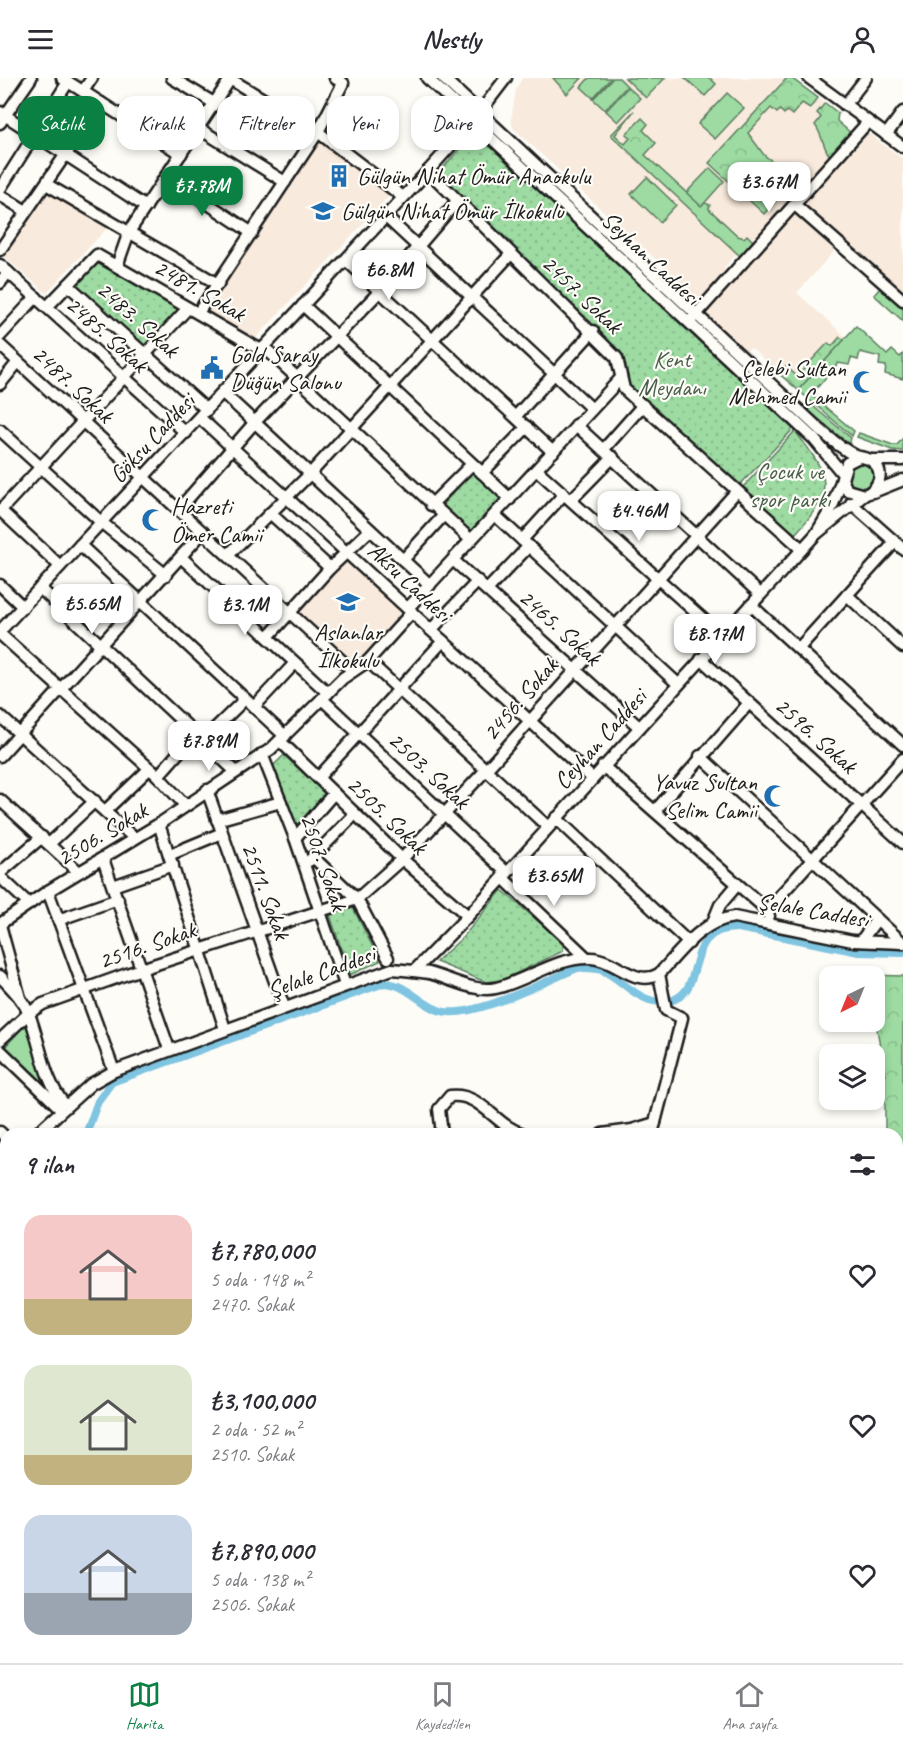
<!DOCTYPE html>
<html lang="tr">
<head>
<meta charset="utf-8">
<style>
	body { margin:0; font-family:Caveat,sans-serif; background:#f7f7f7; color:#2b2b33; height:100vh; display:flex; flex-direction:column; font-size:22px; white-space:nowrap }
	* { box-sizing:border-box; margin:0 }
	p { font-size:20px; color:#7c7c81 }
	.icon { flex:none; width:33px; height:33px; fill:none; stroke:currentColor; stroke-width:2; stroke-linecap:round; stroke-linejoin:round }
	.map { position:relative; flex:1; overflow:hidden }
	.details { position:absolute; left:0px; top:1050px; width:903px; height:536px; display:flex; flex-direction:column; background:#fff; border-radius:18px 18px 0 0; box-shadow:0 3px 9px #0003 }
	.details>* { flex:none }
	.banner { position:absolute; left:18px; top:18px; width:600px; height:54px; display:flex; gap:12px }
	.needle { width:39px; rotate:223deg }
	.fabs { position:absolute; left:819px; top:888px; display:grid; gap:12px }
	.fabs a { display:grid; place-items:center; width:66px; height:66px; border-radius:12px; background:#fff; box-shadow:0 3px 9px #0003; font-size:30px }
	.price { position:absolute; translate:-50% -51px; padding:0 14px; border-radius:12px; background:#fff; color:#222; font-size:20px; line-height:39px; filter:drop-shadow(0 2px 3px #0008) }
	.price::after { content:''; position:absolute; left:50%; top:36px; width:18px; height:14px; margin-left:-9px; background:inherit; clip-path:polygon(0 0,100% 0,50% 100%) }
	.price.selected { background:#0b8043; color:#fff }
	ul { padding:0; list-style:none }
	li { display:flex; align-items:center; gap:18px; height:150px; padding:0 24px }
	li span { display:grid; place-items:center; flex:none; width:168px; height:120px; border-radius:18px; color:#555 }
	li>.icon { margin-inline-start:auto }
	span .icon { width:72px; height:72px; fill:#fffc; stroke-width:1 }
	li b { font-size:26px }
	h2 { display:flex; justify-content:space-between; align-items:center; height:72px; padding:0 24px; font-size:26px }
	.chip { padding:0 21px; border-radius:18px; background:#fff; box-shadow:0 3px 9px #0003; font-size:21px; line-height:54px }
	.chip.selected { background:#0b8043; color:#fff }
	header { display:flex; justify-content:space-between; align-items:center; height:78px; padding:0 24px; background:#fff; font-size:27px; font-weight:600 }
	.dock { display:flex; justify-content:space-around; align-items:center; height:84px; border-top:2px solid #e1e1e2; background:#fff; font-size:16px; color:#7c7c81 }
	.dock a { display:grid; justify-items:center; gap:3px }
	.dock .selected { color:#0b8043 }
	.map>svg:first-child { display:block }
</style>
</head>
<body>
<header><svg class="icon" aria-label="menu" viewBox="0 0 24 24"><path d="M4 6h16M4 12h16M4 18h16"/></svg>Nestly<svg class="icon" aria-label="person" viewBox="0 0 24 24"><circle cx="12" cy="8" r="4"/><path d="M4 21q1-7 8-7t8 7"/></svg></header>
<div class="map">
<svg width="903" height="1585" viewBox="0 0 903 1585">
	<defs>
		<pattern id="forest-crowns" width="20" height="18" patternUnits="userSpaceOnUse" patternTransform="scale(1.5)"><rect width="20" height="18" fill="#9ddba2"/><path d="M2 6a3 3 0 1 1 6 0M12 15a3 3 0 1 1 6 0" fill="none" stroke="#87bb8b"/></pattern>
		<pattern id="cemetery-stones" width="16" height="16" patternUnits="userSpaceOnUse" patternTransform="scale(1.5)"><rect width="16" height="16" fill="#9ddba2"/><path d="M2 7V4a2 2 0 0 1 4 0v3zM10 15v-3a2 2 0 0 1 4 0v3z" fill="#87bb8b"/></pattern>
		<pattern id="park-dots" width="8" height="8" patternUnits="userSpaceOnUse" patternTransform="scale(1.5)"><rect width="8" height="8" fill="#9ddba2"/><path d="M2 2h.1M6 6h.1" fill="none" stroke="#87bb8b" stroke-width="1.8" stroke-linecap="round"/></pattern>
	</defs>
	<rect width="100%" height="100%" fill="#fdfcf7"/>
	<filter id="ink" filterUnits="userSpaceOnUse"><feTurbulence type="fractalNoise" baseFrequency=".0167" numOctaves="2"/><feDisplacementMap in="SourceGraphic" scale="12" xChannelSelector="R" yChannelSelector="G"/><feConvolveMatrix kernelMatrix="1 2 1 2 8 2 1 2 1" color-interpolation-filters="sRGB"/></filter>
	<g filter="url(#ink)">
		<g fill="#f8eadc">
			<path d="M522,0H625L646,20L665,0H791L838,35L837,43L852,56L742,180L736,176L724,190L725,199L702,224L514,51L511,43L516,12Z"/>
			<path d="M865,53L903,81V216L801,127Z"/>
			<path d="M320,60L389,113L388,119L252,264L204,236Z"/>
			<path d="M47,108L108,149L46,215L0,175Z"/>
			<path d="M795,134L836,171L797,215L846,259L798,312L751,270L744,273L704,235Z"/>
			<path d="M345,481L402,535L356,587L296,535Z"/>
		</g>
		<g fill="#9ddba2" stroke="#5c7c5f" stroke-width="1.5">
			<path d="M553,0H582L567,16Z"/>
			<path d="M589,0H611L593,20L581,9Z"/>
			<path d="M613,0H619L627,8L605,32L593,21Z"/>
			<path d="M625,0H665L646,20Z"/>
			<path d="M685,0H710L716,6L705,18Z"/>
			<path d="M628,9L640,20L618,44L606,33Z"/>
			<path d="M727,15L744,30L715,61L698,46Z"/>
			<path d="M710,90L724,103L701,129L686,115Z"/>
			<path d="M647,99L676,127L660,144L631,116Z"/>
			<path d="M856,248L887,277L892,272L900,279L903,276V301L885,296L886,288L879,287L880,279L860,274L858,282L851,280L849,287L838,285L811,317L854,353L852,358L798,312Z"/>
			<path d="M808,324L851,360L849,366L803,328Z"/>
			<path d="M859,355L893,367H897L903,360V373L892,372L857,359Z"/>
			<circle cx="861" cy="398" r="14"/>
			<path d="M27,945L34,971L53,1017L5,969Z"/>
			<path d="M48,1580H732L739,1585H45Z"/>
		</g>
		<g fill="url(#forest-crowns)" stroke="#5c7c5f" stroke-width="1.5">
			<path d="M787,0H791L818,20L810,30L802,25L792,37L787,33L784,36L780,32L777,35L771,30L748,55L764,77L781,90L783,88L796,100L764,136L709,85Z"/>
			<path d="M825,25L838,35L837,43L852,56L831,79C823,72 823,57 815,47L821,39L817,35Z"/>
			<path d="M634,33L615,57L625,66L630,60L626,56L642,40L648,46L643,52L656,65L645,77L701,128L705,125L710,127L709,131L738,158L744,160L747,157L755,165L742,180L611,57Z"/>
			<path d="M880,210L903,230V243L874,217Z"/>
			<path d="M840,259L844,262L798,312L778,295L785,288L797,298L828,265L832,268Z"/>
			<path d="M867,897L903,898V1166L897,1167V1056H885V998L875,939L874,898Z"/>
		</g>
		<path fill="url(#cemetery-stones)" stroke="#5c7c5f" stroke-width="1.5" d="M753,1580H826L823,1585H762Z"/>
		<g fill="url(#park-dots)" stroke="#5c7c5f" stroke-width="1.5">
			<path d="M471,64L487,65L793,351L737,410L627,309L621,277L514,176L512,165L436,98L461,69Z"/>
			<path d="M97,182L178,231L145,271L73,206Z"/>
			<path d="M795,353C830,398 837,411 795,456L743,409Z"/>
			<path d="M473,393L503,420L472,454L442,427Z"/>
			<path d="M284,677L326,717L297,749L273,688Z"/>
			<path d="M502,812L563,865V873L502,902L486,904L436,884L463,859Z"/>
			<path d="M353,830L380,883L350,897L330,837Z"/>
		</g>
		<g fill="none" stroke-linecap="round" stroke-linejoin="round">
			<g stroke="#7fc4e0" stroke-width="8">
				<path d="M86,1056L98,1023L112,1004L384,905C408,906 419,926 441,933C471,942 546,903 577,890C586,890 596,889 604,893C625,904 643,929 669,923C709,915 680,849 738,850L859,874L903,875"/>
				<path d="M0,1114H6"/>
			</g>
			<g stroke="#1c1c1c" stroke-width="15">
				<g id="minor">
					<path d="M62,0L181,76"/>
					<path d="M172,0L214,25"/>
					<path d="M427,0L814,361L842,395"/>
					<path d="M443,0L818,350C829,360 842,371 856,378C862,380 868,379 873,384C886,395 878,412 864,417L847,412L842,401L847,385L859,379"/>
					<path d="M809,0L903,69"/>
					<path d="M230,1L318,54L403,119"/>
					<path d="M83,13L92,0"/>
					<path d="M845,27L866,0"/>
					<path d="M0,34L146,129"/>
					<path d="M0,45L31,0"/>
					<path d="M198,50L285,104"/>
					<path d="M886,57L903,34"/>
					<path d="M428,93L617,280L624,311L802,471"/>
					<path d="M168,99L252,155"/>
					<path d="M46,106L218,206"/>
					<path d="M0,111L68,4"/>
					<path d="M0,117L26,133"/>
					<path d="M795,127L903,222"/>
					<path d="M386,139L592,331"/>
					<path d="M0,172L101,25"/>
					<path d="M346,182L553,374"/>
					<path d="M0,187L186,355"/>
					<path d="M117,188L129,154L231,0"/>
					<path d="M0,205L8,194"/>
					<path d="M68,207L207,332"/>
					<path d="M303,227L510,421"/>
					<path d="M47,229L97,177L261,272"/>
					<path d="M198,235L318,54L343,5L335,0"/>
					<path d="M693,240L868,44"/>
					<path d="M0,258L36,219"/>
					<path d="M0,267L353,593"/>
					<path d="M264,269L471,462"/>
					<path d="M0,306L18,284"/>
					<path d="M223,315L430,507"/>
					<path d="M516,338L593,253"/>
					<path d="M200,340L592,700"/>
					<path d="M576,347L760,516"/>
					<path d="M0,352L101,444L166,497"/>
					<path d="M604,371L643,327"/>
					<path d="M871,382H903"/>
					<path d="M537,392L722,558"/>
					<path d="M482,395L527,349"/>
					<path d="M842,401L832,429L816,456L864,417"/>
					<path d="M873,414L903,402"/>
					<path d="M571,422L613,379"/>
					<path d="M851,425L903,471"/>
					<path d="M431,427L472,386"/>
					<path d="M179,431L255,344L379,214L457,123"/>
					<path d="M0,432L60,488"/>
					<path d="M0,433L188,230"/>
					<path d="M270,435L330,490"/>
					<path d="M496,438L678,606"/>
					<path d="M522,462L564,416"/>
					<path d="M80,467L285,658"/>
					<path d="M228,477L310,396L510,177"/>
					<path d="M181,479L328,615"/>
					<path d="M403,482L443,438"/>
					<path d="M453,482L639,649"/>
					<path d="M0,507L23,529"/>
					<path d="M40,510L235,693"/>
					<path d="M487,512L529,468"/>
					<path d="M847,517L903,569"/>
					<path d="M751,527L903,667"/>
					<path d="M408,530L621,300"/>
					<path d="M431,552L478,503"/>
					<path d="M0,553L428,93L473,43L506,0"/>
					<path d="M0,556L158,698L185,727"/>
					<path d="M268,559L330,490L370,452"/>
					<path d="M799,570L895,464"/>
					<path d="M701,581L903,765"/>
					<path d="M368,583L548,749"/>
					<path d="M322,621L506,794"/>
					<path d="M254,629L295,585"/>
					<path d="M0,638L134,760"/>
					<path d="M203,662L245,621"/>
					<path d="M280,663L402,781L468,838"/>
					<path d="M262,676L295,760L345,907"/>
					<path d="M0,678L203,454"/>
					<path d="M700,678L903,865"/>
					<path d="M603,688L767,832"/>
					<path d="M158,698L196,655"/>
					<path d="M318,700L443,563"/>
					<path d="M207,712L284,929"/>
					<path d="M0,722L79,794"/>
					<path d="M105,733L148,692"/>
					<path d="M655,733L749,625"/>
					<path d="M556,740L689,865"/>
					<path d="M217,742L281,724"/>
					<path d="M159,746L225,951"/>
					<path d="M295,760L334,715"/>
					<path d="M49,766L95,723"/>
					<path d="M169,777L222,755"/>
					<path d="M313,779L357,821L388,880"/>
					<path d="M103,781L169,971"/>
					<path d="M309,783L355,736"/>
					<path d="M0,795L42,759"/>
					<path d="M0,799L29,826"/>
					<path d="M502,799L586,879"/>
					<path d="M113,808L173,787"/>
					<path d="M48,813L114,993"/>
					<path d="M769,838L767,832L903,681"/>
					<path d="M58,842L118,821"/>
					<path d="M713,844L720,827L737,807"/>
					<path d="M0,846L48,813L159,746L271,671L343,600L368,583L412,534"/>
					<path d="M0,847L20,920"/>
					<path d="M861,863L877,841"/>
					<path d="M414,893L468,838L816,456"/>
					<path d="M0,898C11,910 23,921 29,936C41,967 43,1001 65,1027"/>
					<path d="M0,962L29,935L43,926L141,891L357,821L402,781L485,693L736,414"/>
					<path d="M0,972L61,1031"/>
					<path d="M0,1054L6,1060"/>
					<path d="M36,1056L91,1006L114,993L392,891C405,892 417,893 429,895C449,900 475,915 496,910C527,903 558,878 591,880C616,881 635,910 659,896C681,873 701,843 734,839L853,863L903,865"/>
					<path d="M442,1056L439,1031L450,1018C482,1014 495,1049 524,1056"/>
					<path d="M602,1056L632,1052L655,1045"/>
					<path d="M652,1056L682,940L666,932L659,896"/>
					<path d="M0,1090L6,1084"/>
					<path d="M897,1243L903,1238"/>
					<path d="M897,1347L903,1353"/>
					<path d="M897,1420L900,1363"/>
					<path d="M897,1490H903"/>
					<path d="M895,1583L903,1576"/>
				</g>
			</g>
			<use href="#minor" stroke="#fdfcf7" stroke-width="10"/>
		</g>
	</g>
	<defs>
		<g id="building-bare" transform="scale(1.8)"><path d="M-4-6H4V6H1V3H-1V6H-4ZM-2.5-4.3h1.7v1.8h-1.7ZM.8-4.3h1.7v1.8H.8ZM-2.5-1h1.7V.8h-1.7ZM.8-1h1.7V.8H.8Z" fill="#1f6fb2" stroke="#fdfcf7" stroke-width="2.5" paint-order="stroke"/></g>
		<g id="school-bare" transform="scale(1.8)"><path d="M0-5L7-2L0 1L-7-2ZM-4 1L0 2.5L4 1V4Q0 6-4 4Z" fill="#1f6fb2" stroke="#fdfcf7" stroke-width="2.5" paint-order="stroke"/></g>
		<g id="civic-bare" transform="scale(1.8)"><path d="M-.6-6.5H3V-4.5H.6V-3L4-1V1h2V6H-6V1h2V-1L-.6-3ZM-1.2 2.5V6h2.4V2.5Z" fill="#1f6fb2" stroke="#fdfcf7" stroke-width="2.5" paint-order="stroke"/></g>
		<g id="mosque-bare" transform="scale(1.8)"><path d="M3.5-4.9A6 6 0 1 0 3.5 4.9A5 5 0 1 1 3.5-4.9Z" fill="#1f6fb2" stroke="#fdfcf7" stroke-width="2.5" paint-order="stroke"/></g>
	</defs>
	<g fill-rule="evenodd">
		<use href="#building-bare" x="339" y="98"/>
		<use href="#school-bare" x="323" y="133"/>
		<use href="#civic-bare" x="212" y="290"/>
		<use href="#mosque-bare" x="864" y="304"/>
		<use href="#mosque-bare" x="153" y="442"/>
		<use href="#school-bare" x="348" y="524"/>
		<use href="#mosque-bare" x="775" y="718"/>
	</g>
	<g text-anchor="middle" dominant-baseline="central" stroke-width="4.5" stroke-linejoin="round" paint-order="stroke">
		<g font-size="24" fill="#1c1c1c" stroke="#fdfcf7" text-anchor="start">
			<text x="357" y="98">Gülgün Nihat Ömür Anaokulu</text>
			<text x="341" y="133">Gülgün Nihat Ömür İlkokulu</text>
			<text x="230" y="276">Gold Saray<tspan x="230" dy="28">Düğün Salonu</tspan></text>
			<text x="846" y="290" text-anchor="end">Çelebi Sultan<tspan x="846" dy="28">Mehmed Camii</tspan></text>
			<text x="171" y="428">Hazreti<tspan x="171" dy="28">Ömer Camii</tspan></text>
			<text x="348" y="554" text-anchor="middle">Aslanlar<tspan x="348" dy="28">İlkokulu</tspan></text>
			<text x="757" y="704" text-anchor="end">Yavuz Sultan<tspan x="757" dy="28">Selim Camii</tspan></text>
		</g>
		<g font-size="24" fill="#1c1c1c" stroke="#fdfcf7">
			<text transform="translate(651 180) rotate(43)">Seyhan Caddesi</text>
			<text transform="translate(200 212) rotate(30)">2481. Sokak</text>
			<text transform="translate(582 216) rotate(44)">2457. Sokak</text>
			<text transform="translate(138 241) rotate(42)">2483. Sokak</text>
			<text transform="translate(107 256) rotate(42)">2485. Sokak</text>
			<text transform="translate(73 306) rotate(43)">2487. Sokak</text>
			<text transform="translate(152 360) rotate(-47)">Göksu Caddesi</text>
			<text transform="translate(410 504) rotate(43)">Aksu Caddesi</text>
			<text transform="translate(560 549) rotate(42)">2465. Sokak</text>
			<text transform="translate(520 621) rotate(-49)">2456. Sokak</text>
			<text transform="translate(816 657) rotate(42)">2596. Sokak</text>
			<text transform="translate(600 661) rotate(-48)">Ceyhan Caddesi</text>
			<text transform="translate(429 692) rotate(43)">2503. Sokak</text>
			<text transform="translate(387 737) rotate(44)">2505. Sokak</text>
			<text transform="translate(102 756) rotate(-31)">2506. Sokak</text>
			<text transform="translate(324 784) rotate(71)">2507. Sokak</text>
			<text transform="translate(266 813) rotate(70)">2511. Sokak</text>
			<text transform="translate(813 832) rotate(10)">Şelale Caddesi</text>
			<text transform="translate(147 867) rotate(-19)">2516. Sokak</text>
			<text transform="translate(321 894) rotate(-20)">Şelale Caddesi</text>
		</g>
		<g font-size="24" fill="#495f4b" stroke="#fdfcf7">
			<text x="672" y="281">Kent<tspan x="672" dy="28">Meydanı</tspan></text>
			<text x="790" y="393">Çocuk ve<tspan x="790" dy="28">spor parkı</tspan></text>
		</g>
	</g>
</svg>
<div class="fabs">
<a><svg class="needle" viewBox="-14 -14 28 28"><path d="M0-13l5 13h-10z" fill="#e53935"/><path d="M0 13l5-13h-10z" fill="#7c7c81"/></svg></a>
<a><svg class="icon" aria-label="layers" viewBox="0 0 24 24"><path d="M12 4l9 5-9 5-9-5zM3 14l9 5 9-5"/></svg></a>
</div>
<b class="price" style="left:769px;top:135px">₺3.67M</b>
<b class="price selected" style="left:202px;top:139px">₺7.78M</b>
<b class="price" style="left:389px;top:223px">₺6.8M</b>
<b class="price" style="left:639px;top:464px">₺4.46M</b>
<b class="price" style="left:92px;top:557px">₺5.65M</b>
<b class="price" style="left:245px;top:558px">₺3.1M</b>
<b class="price" style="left:715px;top:587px">₺8.17M</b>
<b class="price" style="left:209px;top:694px">₺7.89M</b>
<b class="price" style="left:554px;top:829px">₺3.65M</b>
<div class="banner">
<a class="chip selected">Satılık</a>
<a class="chip">Kiralık</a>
<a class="chip">Filtreler</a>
<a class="chip">Yeni</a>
<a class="chip">Daire</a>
</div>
<section class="details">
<h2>9 ilan<svg class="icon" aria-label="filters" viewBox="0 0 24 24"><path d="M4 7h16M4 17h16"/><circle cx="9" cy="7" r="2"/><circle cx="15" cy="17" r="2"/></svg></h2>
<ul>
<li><span style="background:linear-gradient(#f6c9c9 70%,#c2b280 0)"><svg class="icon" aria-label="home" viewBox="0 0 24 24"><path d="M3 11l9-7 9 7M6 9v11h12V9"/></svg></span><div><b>₺7,780,000</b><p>5 oda · 148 m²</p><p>2470. Sokak</p></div><svg class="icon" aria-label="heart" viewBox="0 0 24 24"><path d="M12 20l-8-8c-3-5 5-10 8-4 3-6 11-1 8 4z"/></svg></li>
<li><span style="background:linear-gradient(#dfe7d0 75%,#c2b280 0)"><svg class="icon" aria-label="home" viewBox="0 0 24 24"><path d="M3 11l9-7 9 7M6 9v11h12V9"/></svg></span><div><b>₺3,100,000</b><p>2 oda · 52 m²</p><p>2510. Sokak</p></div><svg class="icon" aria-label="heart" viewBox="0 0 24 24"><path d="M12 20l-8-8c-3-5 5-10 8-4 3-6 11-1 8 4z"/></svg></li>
<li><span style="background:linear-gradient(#c9d6e8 65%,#9aa5b1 0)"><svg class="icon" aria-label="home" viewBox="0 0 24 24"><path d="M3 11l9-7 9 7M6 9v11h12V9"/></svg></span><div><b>₺7,890,000</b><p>5 oda · 138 m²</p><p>2506. Sokak</p></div><svg class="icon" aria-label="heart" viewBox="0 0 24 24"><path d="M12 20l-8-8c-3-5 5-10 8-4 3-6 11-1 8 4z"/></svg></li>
</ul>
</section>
</div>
<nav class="dock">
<a class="selected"><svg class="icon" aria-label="map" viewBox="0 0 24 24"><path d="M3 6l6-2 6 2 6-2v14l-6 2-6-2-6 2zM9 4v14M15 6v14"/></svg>Harita</a>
<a><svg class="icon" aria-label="saved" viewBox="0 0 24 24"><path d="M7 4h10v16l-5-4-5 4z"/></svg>Kaydedilen</a>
<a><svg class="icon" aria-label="home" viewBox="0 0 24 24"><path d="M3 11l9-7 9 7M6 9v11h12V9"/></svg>Ana sayfa</a>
</nav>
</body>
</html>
